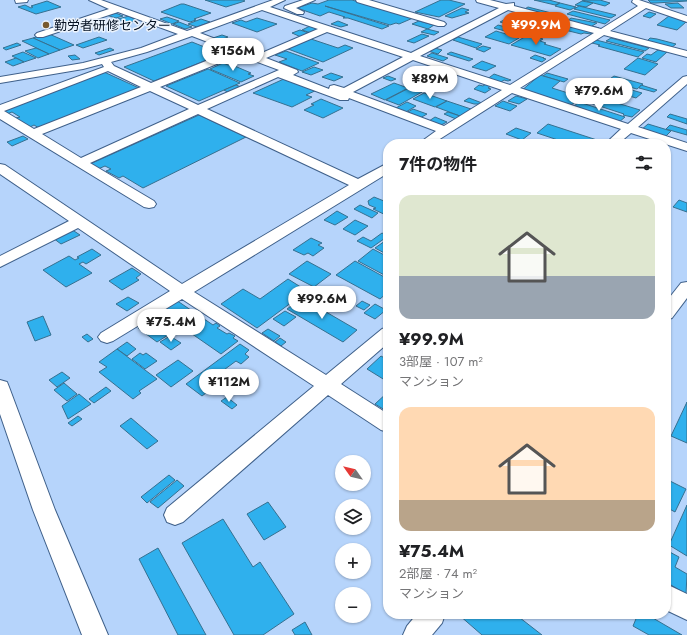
<!DOCTYPE html>
<html lang="ja">
<head>
<meta charset="utf-8">
<style>
	body { margin:0; font-family:Jost,"Noto Sans JP",sans-serif; background:#f6f6f6; color:#202124; height:100vh; display:flex; flex-direction:column; font-size:15px; white-space:nowrap }
	* { box-sizing:border-box; margin:0 }
	p { font-size:13px; color:#757577 }
	.icon { flex:none; width:22px; height:22px; fill:none; stroke:currentColor; stroke-width:2; stroke-linecap:round; stroke-linejoin:round }
	.map { position:relative; flex:1; overflow:hidden }
	.side { position:absolute; left:383px; top:139px; width:288px; height:480px; display:flex; flex-direction:column; background:#fff; border-radius:16px; box-shadow:0 1px 3px #0004 }
	.side>* { flex:none }
	.needle { width:26px; rotate:304deg }
	.buttons { position:absolute; left:335px; top:455px; display:grid; gap:8px }
	.buttons a { display:grid; place-items:center; width:36px; height:36px; border-radius:50%; background:#fff; box-shadow:0 1px 3px #0004; font-size:20px }
	.price { position:absolute; translate:-50% -34px; padding:0 9px; border-radius:14px; background:#fff; color:#222; font-size:13px; line-height:26px; filter:drop-shadow(0 1px 2px #0008) }
	.price::after { content:''; position:absolute; left:50%; top:24px; width:12px; height:9px; margin-left:-6px; background:inherit; clip-path:polygon(0 0,100% 0,50% 100%) }
	.price.active { background:#ea580c; color:#fff }
	ul { padding:0; list-style:none }
	li { display:grid; align-content:center; gap:8px; height:212px; padding:0 16px }
	li span { display:grid; place-items:center; height:124px; border-radius:12px; color:#555 }
	li>.icon { margin-inline-start:auto }
	span .icon { width:72px; height:72px; fill:#fffc; stroke-width:1 }
	li b { font-size:17px }
	h2 { display:flex; justify-content:space-between; align-items:center; height:48px; padding:0 16px; font-size:17px }
	.map>svg:first-child { display:block }
</style>
</head>
<body>
<div class="map">
<svg width="687" height="635" viewBox="0 0 687 635">
	<rect width="100%" height="100%" fill="#b6d4fb"/>
	<g fill="#2fb0ed" stroke="#367090">
		<path d="M205,0H243L245,1L226,7Z"/>
		<path d="M329,0H352L413,18L399,24L396,23L390,25L325,6L389,26L382,29L348,18H343L345,17L329,12L320,16L297,8L312,3L318,4Z"/>
		<path d="M441,0H449L465,4L439,17L415,12Z"/>
		<path d="M534,0H549L560,3L555,5Z"/>
		<path d="M582,0H600L610,3L605,6Z"/>
		<path d="M648,0H687V1L656,3H651Z"/>
		<path d="M47,1L61,7L36,14L18,7L25,5L31,8L33,7L31,6Z"/>
		<path d="M582,1L593,3L586,7L575,5Z"/>
		<path d="M560,3L576,7L570,10L555,6Z"/>
		<path d="M678,3L684,8H671L665,4Z"/>
		<path d="M181,4H184L211,13L194,19L196,20L190,22L161,12Z"/>
		<path d="M579,6L616,15L611,18L574,9Z"/>
		<path d="M528,7L559,15L554,18L523,10Z"/>
		<path d="M462,8L469,10L465,12L469,13L452,18L445,16Z"/>
		<path d="M573,11L610,20L605,24L567,14Z"/>
		<path d="M113,12L123,16L116,18L106,15Z"/>
		<path d="M649,12L656,14L650,18L643,16Z"/>
		<path d="M521,15L533,18L526,21L515,18Z"/>
		<path d="M129,16L136,20L128,23L118,19Z"/>
		<path d="M669,16L686,22L677,30L657,25Z"/>
		<path d="M167,17L179,21L172,24L160,19Z"/>
		<path d="M257,18L277,24L257,32L232,23L241,20L246,22Z"/>
		<path d="M533,18L548,22L541,25L527,22Z"/>
		<path d="M571,18L597,23L592,26L599,28L596,29L567,21Z"/>
		<path d="M201,19L210,22L197,27L188,24Z"/>
		<path d="M504,20L525,26L521,28L500,22Z"/>
		<path d="M338,21L348,25L341,27L331,24Z"/>
		<path d="M419,21L434,25L428,29L412,24Z"/>
		<path d="M551,21L595,32L591,34L584,33L581,34L545,25Z"/>
		<path d="M179,22L192,27L185,29L173,24Z"/>
		<path d="M530,23L540,26L532,31L522,28Z"/>
		<path d="M498,25L509,28L505,31L494,28Z"/>
		<path d="M310,26L319,29L311,33L302,30Z"/>
		<path d="M427,29L439,32L434,35L421,32Z"/>
		<path d="M519,29L527,31L520,35L512,33Z"/>
		<path d="M300,30L309,33L301,37L292,33Z"/>
		<path d="M496,31L519,38L509,44L485,37Z"/>
		<path d="M47,33L74,45L60,50L33,38Z"/>
		<path d="M422,34L429,36L414,43L407,41Z"/>
		<path d="M222,35L228,37L220,40L213,38Z"/>
		<path d="M528,35L543,39L540,41L546,43L544,44L561,49L550,56L511,45Z"/>
		<path d="M99,37L107,40L83,48L76,45Z"/>
		<path d="M458,37L482,44L476,48L453,40Z"/>
		<path d="M33,38L60,50L49,54L22,41Z"/>
		<path d="M611,38L649,48L645,51L606,41Z"/>
		<path d="M650,38L657,39L676,44L671,48L646,42Z"/>
		<path d="M311,39L338,48L345,45L353,48L323,62L288,49Z"/>
		<path d="M596,40L644,52L638,57L598,46L600,45L592,43Z"/>
		<path d="M192,42L222,54L154,81L124,67Z"/>
		<path d="M17,43L21,45L6,50L3,48Z"/>
		<path d="M483,46L491,48L484,52L476,49Z"/>
		<path d="M36,48L49,54L38,58L25,51Z"/>
		<path d="M110,48L114,50L99,55L95,53Z"/>
		<path d="M435,48L442,50L438,54L428,51Z"/>
		<path d="M658,50L667,52L656,62L642,58L647,54L651,55Z"/>
		<path d="M286,51L319,63L302,71L279,62L287,59L275,55Z"/>
		<path d="M23,52L36,58L24,62L12,56Z"/>
		<path d="M451,52L473,59L469,61L447,54Z"/>
		<path d="M432,53L448,58L443,61L427,56Z"/>
		<path d="M75,55L80,59L72,60L68,56Z"/>
		<path d="M535,55L544,58H543L546,59L542,62L530,58Z"/>
		<path d="M16,58L24,62L13,66L5,62Z"/>
		<path d="M638,58L658,64L645,75L624,69Z"/>
		<path d="M482,61L496,66L486,71L472,67Z"/>
		<path d="M223,63L228,65L230,64L251,73L248,74L254,76L241,82L210,69Z"/>
		<path d="M314,67L323,70L311,75L302,72Z"/>
		<path d="M208,69L240,83L199,101L166,86Z"/>
		<path d="M104,72L139,88L39,128L34,125L30,127L16,118L20,117L12,112L7,114L1,110Z"/>
		<path d="M331,73L343,77L334,81L322,77Z"/>
		<path d="M547,73L568,79L564,82L543,76Z"/>
		<path d="M494,74L511,80L508,81L504,80L498,84L486,80Z"/>
		<path d="M540,75L560,81L552,88L581,97L570,106L521,91Z"/>
		<path d="M388,76L396,79L391,81L383,78Z"/>
		<path d="M614,76L643,84L637,89L607,81Z"/>
		<path d="M286,78L317,90L306,95L312,97L292,107L253,93Z"/>
		<path d="M605,82L642,93L636,98L599,87Z"/>
		<path d="M394,83L408,88L385,100L371,94Z"/>
		<path d="M421,83L432,86L423,91L412,88Z"/>
		<path d="M486,84L491,86L488,88L491,89L485,93L474,89L479,85L483,86Z"/>
		<path d="M236,85L241,87L229,93L224,90Z"/>
		<path d="M641,85L657,90L654,92L639,88Z"/>
		<path d="M409,88L422,92L399,105L386,100Z"/>
		<path d="M597,88L616,94L608,99L590,94Z"/>
		<path d="M424,93L447,101L435,107L413,99Z"/>
		<path d="M516,96L527,99L519,104L508,101Z"/>
		<path d="M587,96L591,98L594,96L640,110L632,117L623,115L624,114L581,100Z"/>
		<path d="M469,98L482,103L479,104H474L464,101Z"/>
		<path d="M321,99L343,108L323,118L304,110L314,105L311,104Z"/>
		<path d="M447,101L471,109L460,116L436,107Z"/>
		<path d="M503,101L517,106L510,111L495,106Z"/>
		<path d="M407,102L416,106L404,113L394,109Z"/>
		<path d="M579,102L625,117L618,123L573,107Z"/>
		<path d="M413,109L427,114L420,118L406,113Z"/>
		<path d="M448,112L460,116L456,119L444,114Z"/>
		<path d="M670,114L687,119V124L667,117Z"/>
		<path d="M199,115L246,137L143,188L123,176L119,178L106,171L111,169L105,166L98,169L90,164Z"/>
		<path d="M435,117L447,122L441,125L429,121Z"/>
		<path d="M548,124L600,141L597,144H570L537,133Z"/>
		<path d="M648,124L671,131L664,138L641,130Z"/>
		<path d="M670,125L687,130V135L666,129Z"/>
		<path d="M516,128L531,133L522,140L506,134Z"/>
		<path d="M23,136L28,139L12,146L7,142Z"/>
		<path d="M374,197L384,201H388V216L373,209L376,208L369,205L368,201Z"/>
		<path d="M679,200L687,203V212L673,207Z"/>
		<path d="M360,205L378,213L372,218L354,209Z"/>
		<path d="M337,211L348,217L335,225L324,220Z"/>
		<path d="M355,220L368,226L355,235L343,229Z"/>
		<path d="M71,229L80,235L61,244L53,238Z"/>
		<path d="M382,233L388,236L371,248L357,241L363,237L371,241Z"/>
		<path d="M311,238L322,243L318,245L324,248L313,256L308,253L304,255L293,250Z"/>
		<path d="M385,241L388,242V255L375,248Z"/>
		<path d="M92,249L101,255L86,264L83,262L79,264L92,273L66,287L43,270L69,256L75,260L79,258L77,257Z"/>
		<path d="M373,249L388,257V277L358,261Z"/>
		<path d="M307,261L331,274L314,287L289,274Z"/>
		<path d="M355,261L388,279V292L380,299L336,275Z"/>
		<path d="M132,268L141,274L136,278L139,280L122,290L109,281Z"/>
		<path d="M288,279L307,291L257,328L221,304L243,289L260,299Z"/>
		<path d="M128,297L139,303L127,311L116,304Z"/>
		<path d="M302,298L357,330L343,342L287,309Z"/>
		<path d="M176,300L213,325L216,323L220,326L217,328L227,334L229,333L235,336L233,338L238,341L221,354L159,311Z"/>
		<path d="M362,301L370,305L364,310L356,306Z"/>
		<path d="M375,304L386,310L375,319L364,313Z"/>
		<path d="M285,311L296,317L284,326L273,319Z"/>
		<path d="M43,316L51,335L35,341L27,322Z"/>
		<path d="M153,318L173,332L157,342L138,328Z"/>
		<path d="M268,329L280,336L274,341L262,333Z"/>
		<path d="M87,334L93,339L88,342L82,337Z"/>
		<path d="M170,336L181,343L171,350L160,342Z"/>
		<path d="M280,338L286,342L281,346L275,342Z"/>
		<path d="M127,342L136,349L127,356L117,349Z"/>
		<path d="M240,344L249,350L245,354L249,357L241,364L236,361L217,375L223,380L202,396L186,384Z"/>
		<path d="M117,349L157,379L139,391L141,393L133,399L99,372L107,367L99,362Z"/>
		<path d="M140,353L143,355L146,353L157,361L145,369L132,359Z"/>
		<path d="M381,356L388,360V382L367,369Z"/>
		<path d="M178,360L193,371L171,387L156,375Z"/>
		<path d="M62,372L70,378L57,387L49,380Z"/>
		<path d="M64,383L77,394L67,401L54,390Z"/>
		<path d="M106,387L111,391L94,403L89,399Z"/>
		<path d="M388,392V412L375,404Z"/>
		<path d="M79,394L91,404L68,419L62,406Z"/>
		<path d="M227,397L237,405L232,409L221,401Z"/>
		<path d="M687,402V443L671,436Z"/>
		<path d="M78,416L82,419L72,426L68,423Z"/>
		<path d="M131,418L158,441L147,449L120,426Z"/>
		<path d="M169,475L175,480L147,503L141,497Z"/>
		<path d="M666,479L686,489L675,512L666,507Z"/>
		<path d="M177,480L184,486L158,508L150,502Z"/>
		<path d="M268,502L286,527L264,540L247,514Z"/>
		<path d="M687,505V556L669,545Z"/>
		<path d="M223,519L253,567L260,562L294,614L263,635H234L182,543Z"/>
		<path d="M158,548L206,635H178L139,559Z"/>
		<path d="M666,550L679,557L675,567L687,574L686,594L666,582Z"/>
		<path d="M460,614H515L542,635H482L459,615Z"/>
		<path d="M638,614H646L682,635H649L633,626Z"/>
		<path d="M305,622L312,635H295L292,630Z"/>
	</g>
	<g fill="none" stroke-linecap="round" stroke-linejoin="round">
		<g stroke="#3f608a" stroke-width="2">
			<g id="minor">
				<path d="M15,0H28L27,2L16,3Z"/>
				<path d="M89,0H101L187,31L273,0H285L270,7L411,53L499,8L477,2L476,0H490L506,4L514,3V6L601,29L638,6L632,2L633,0H639L687,16V22L646,8L610,31L687,51V57L604,35L520,88L628,124L683,77L687,76V84L638,127L687,143V151L631,133L618,144H605L621,129L512,93L432,144H418L436,131L349,98L348,100H340L278,77L207,109L358,179L388,163V173L194,292L326,375L382,329L388,327V343L341,384L388,414V432L381,430L328,395L183,522L175,525L167,522L164,515L167,508L314,386L182,299L113,341L107,343L101,341L98,337L101,333L170,291L78,228L0,267V256L69,221L0,174V164L5,165L182,284L349,185L198,114L90,163L154,201L156,204L154,207L149,208L144,207L0,119V105L104,67L102,64L83,69L0,83V77L83,63L141,48L178,34L118,12L43,37H37L35,35L37,33L109,9ZM262,10L318,29L257,55L200,33ZM508,10L594,33L510,85L420,56ZM327,32L403,57L344,88L334,85L330,86L329,89L293,75L298,72L297,70L266,58ZM192,36L231,51L151,83L114,66L111,62L147,52ZM239,55L279,70L198,105L160,87ZM413,60L502,90L444,126L353,92ZM108,71L141,87L34,129L4,111ZM150,91L189,109L81,158L42,134Z"/>
				<path d="M303,0H315L296,8L304,12L303,14H297L284,8L285,6Z"/>
				<path d="M356,0H369L444,22L446,24L444,26H438L357,2Z"/>
				<path d="M687,282V298L672,318L666,320V302L681,283Z"/>
				<path d="M0,380L7,382L9,387L55,510L108,635H82L33,510L0,414Z"/>
				<path d="M666,584L687,594V620L666,610Z"/>
				<path d="M417,614H445L442,623L432,635H403L407,626Z"/>
			</g>
		</g>
		<use href="#minor" fill="#fff" fill-rule="evenodd"/>
	</g>
	<circle fill="#785a2e" stroke="#ebf3fd" stroke-width="1.5" cx="46" cy="25" r="4"/>
	<g text-anchor="middle" dominant-baseline="central" stroke-width="3" stroke-linejoin="round" paint-order="stroke">
		<g font-size="13" fill="#051122" stroke="#ebf3fd" text-anchor="start">
			<text x="54" y="25">勤労者研修センター</text>
		</g>
	</g>
</svg>
<div class="buttons">
<a><svg class="needle" viewBox="-14 -14 28 28"><path d="M0-13l5 13h-10z" fill="#e53935"/><path d="M0 13l5-13h-10z" fill="#757577"/></svg></a>
<a><svg class="icon" aria-label="layers" viewBox="0 0 24 24"><path d="M12 4l9 5-9 5-9-5zM3 14l9 5 9-5"/></svg></a>
<a>+</a>
<a>−</a>
</div>
<b class="price active" style="left:536px;top:46px">¥99.9M</b>
<b class="price" style="left:233px;top:72px">¥156M</b>
<b class="price" style="left:430px;top:100px">¥89M</b>
<b class="price" style="left:599px;top:112px">¥79.6M</b>
<b class="price" style="left:322px;top:320px">¥99.6M</b>
<b class="price" style="left:171px;top:343px">¥75.4M</b>
<b class="price" style="left:229px;top:403px">¥112M</b>
<section class="side">
<h2>7件の物件<svg class="icon" aria-label="filters" viewBox="0 0 24 24"><path d="M4 7h16M4 17h16"/><circle cx="9" cy="7" r="2"/><circle cx="15" cy="17" r="2"/></svg></h2>
<ul>
<li><span style="background:linear-gradient(#dfe7d0 65%,#9aa5b1 0)"><svg class="icon" aria-label="home" viewBox="0 0 24 24"><path d="M3 11l9-7 9 7M6 9v11h12V9"/></svg></span><div><b>¥99.9M</b><p>3部屋 · 107 m²</p><p>マンション</p></div></li>
<li><span style="background:linear-gradient(#ffd9b3 75%,#b9a48a 0)"><svg class="icon" aria-label="home" viewBox="0 0 24 24"><path d="M3 11l9-7 9 7M6 9v11h12V9"/></svg></span><div><b>¥75.4M</b><p>2部屋 · 74 m²</p><p>マンション</p></div></li>
</ul>
</section>
</div>
</body>
</html>
